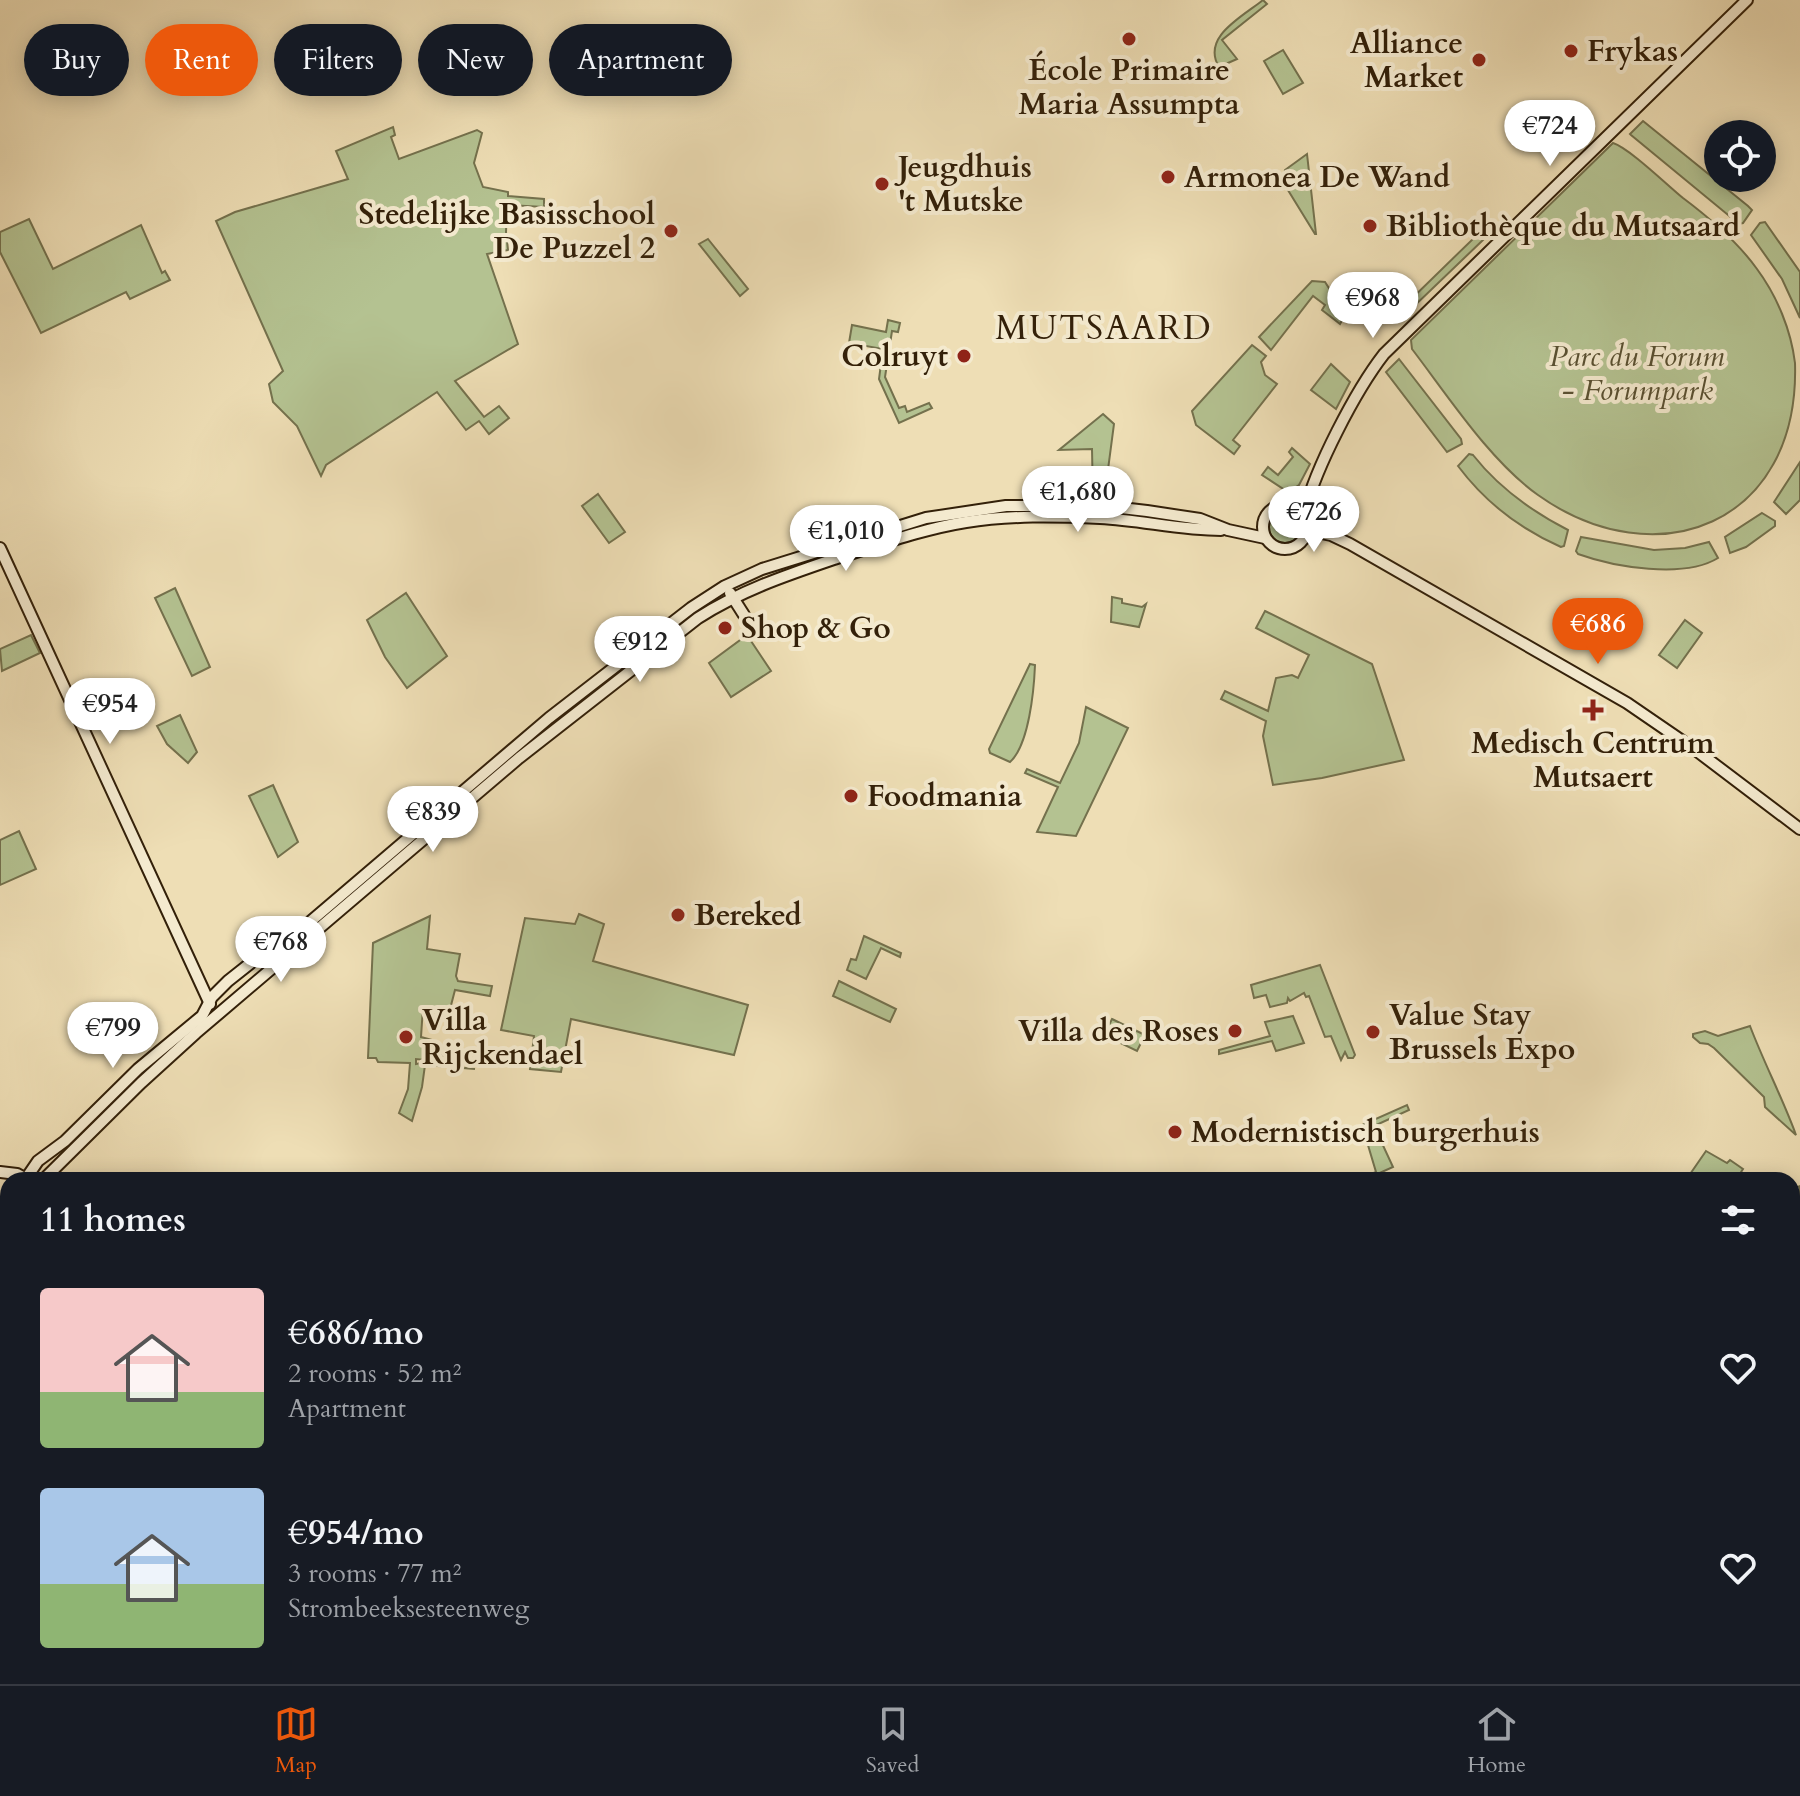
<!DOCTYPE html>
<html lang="en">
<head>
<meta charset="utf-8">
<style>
	body { margin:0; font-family:Cardo,serif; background:#20242c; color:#f1f3f6; height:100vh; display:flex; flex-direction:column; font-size:30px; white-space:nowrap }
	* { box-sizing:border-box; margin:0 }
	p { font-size:26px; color:#9ea1a6 }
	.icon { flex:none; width:44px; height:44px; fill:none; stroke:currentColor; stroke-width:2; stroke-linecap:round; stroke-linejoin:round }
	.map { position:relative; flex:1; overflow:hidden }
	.sheet { position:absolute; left:0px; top:1172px; width:1800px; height:512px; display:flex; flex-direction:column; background:#171b24; border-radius:24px 24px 0 0; box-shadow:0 4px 20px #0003 }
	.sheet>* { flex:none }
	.top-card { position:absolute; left:24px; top:24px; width:800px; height:72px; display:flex; gap:16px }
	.fabs { position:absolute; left:1704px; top:120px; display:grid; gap:16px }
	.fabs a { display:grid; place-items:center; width:72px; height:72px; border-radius:50%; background:#171b24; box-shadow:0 4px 20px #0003; font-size:40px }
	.price { position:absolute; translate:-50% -68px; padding:0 18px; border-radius:28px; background:#fff; color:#222; font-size:26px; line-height:52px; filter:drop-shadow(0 2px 4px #0008) }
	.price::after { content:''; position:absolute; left:50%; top:48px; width:24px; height:18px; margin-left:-12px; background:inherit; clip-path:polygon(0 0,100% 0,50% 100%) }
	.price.selected { background:#ea580c; color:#fff }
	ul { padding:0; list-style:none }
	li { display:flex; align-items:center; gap:24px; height:200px; padding:0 40px }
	li span { display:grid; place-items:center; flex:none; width:224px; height:160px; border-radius:8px; color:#555 }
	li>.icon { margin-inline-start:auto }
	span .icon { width:96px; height:96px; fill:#fffc; stroke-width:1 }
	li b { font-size:34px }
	h2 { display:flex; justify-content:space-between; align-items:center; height:96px; padding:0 40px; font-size:34px }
	.pill { padding:0 28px; border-radius:36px; background:#171b24; box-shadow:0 4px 20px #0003; font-size:28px; line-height:72px }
	.pill.selected { background:#ea580c; color:#fff }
	.tabs { display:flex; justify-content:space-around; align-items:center; height:112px; border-top:2px solid #363941; background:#171b24; font-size:22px; color:#9ea1a6 }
	.tabs a { display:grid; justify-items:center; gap:4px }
	.tabs .selected { color:#ea580c }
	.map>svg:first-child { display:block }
</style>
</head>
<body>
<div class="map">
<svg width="1800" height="1684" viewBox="0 0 1800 1684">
	<rect width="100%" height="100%" fill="#eedeb5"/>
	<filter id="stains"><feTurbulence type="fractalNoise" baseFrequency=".0025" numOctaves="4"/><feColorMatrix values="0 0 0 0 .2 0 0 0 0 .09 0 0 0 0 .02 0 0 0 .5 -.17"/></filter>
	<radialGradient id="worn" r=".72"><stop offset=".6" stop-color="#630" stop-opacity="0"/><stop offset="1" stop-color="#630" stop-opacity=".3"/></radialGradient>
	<g fill="#b4c291" stroke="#74714d" stroke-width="2">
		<path d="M1263,0L1267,4L1222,40L1237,59L1219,67C1201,37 1242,17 1263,0Z"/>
		<path d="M1283,50L1303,83L1283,94L1264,61Z"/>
		<path d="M1643,121L1748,206L1752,210L1743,223L1739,224L1631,135L1630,134Z"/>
		<path d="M393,127L395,135L391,137L399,159L477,130L482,133L474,163L483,187L508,192V196L544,199V207L507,205L506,232L508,250L487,254L518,344L455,381L484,417L499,406L509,418L489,434L479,421L466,430L437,392L326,465L321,476L297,426L273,402L269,384L283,371L216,221L235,212L348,179L336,151Z"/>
		<path d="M1613,143C1629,148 1667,185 1683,198C1711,219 1737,241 1757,269C1777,296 1791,330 1795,363C1800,525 1656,579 1538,495C1490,461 1448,396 1412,349L1411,340Z"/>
		<path d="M1307,154L1316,234H1315L1283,182L1285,170Z"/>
		<path d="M29,219L53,269L141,225L162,273L165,271L170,280L130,299L126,292L41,333L0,252V232Z"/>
		<path d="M1765,222L1800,272V318L1782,279L1751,235L1760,223Z"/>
		<path d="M1478,234L1484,239L1408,312L1399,311Z"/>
		<path d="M708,239L748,289L740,296L699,244Z"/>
		<path d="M1312,281L1325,282L1343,310L1344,317L1340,324L1322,310L1325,305L1313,296L1271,350L1259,337Z"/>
		<path d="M888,320L900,323L898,332L892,331L885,377L899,408L905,406L907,412L929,403L932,408L899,423L879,379L883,349L849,343L852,325L886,332Z"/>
		<path d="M1252,345L1266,356L1261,362L1265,375L1277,384L1233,440L1240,446L1234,454L1196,425L1192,411Z"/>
		<path d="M1399,359L1461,439L1462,444L1447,452L1386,372Z"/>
		<path d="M1331,364L1350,382L1336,409L1311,390Z"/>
		<path d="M1103,414L1114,424L1104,500H1093L1092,449L1059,450Z"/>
		<path d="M1292,448L1310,464L1299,485L1288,492L1262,475L1268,467L1278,475L1293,457L1289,452Z"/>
		<path d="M1469,454L1473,455C1499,488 1531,511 1568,530L1564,546L1561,547C1520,529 1485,502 1458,466Z"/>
		<path d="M1800,462V500L1786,514L1774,502Z"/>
		<path d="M598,494L625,532L609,543L582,506Z"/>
		<circle cx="1285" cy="527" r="16"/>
		<path d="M1762,513L1775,521V526L1746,547L1730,553L1725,537Z"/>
		<path d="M1581,537L1654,550L1685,548L1709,542L1718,558C1684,579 1614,567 1578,554L1576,551Z"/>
		<path d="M175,588L210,667L192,676L155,598Z"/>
		<path d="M406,593L447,656L407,688L385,657L367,620Z"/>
		<path d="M1112,597L1122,599V603L1142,607L1146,604L1139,627L1111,622Z"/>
		<path d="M1265,611L1372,664L1404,760L1322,778L1273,785L1263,736L1266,721L1221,699L1225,691L1268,711L1276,678L1292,675L1298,678L1309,655L1256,628Z"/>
		<path d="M1685,620L1702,633L1677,668L1659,655Z"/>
		<path d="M31,635L40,653L2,671L0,649Z"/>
		<path d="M747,635L771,671L731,697L709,663Z"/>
		<path d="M1030,664L1035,665C1034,690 1029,745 1010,762L990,753L989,749Z"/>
		<path d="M1086,707L1128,728L1076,836L1037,832L1058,787L1025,773L1027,769L1060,783L1079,743Z"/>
		<path d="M180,715L197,752L188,763L167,744L157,726Z"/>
		<path d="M273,785L298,842L278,857L249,796Z"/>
		<path d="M19,831L36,869L0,885V840Z"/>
		<path d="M579,914L604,924L593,961L748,1005L734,1055L571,1019L561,1072L530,1069L534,1036L501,1030L525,918L575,924Z"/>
		<path d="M430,916L427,949L460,954L456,976L458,981L492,986L490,996L455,990L449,1013L423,1007L421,1037L432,1040L430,1051L476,1061L426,1053L425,1060L416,1059V1064L421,1063L475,1069L425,1065L422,1087L412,1121L399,1113L408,1089L410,1063L378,1062L376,1058H368L373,943Z"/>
		<path d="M864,936L901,953L900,957L881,948L866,979L847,970L851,959L856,960Z"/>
		<path d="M1320,965L1355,1055L1353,1058H1348L1345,1052L1341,1060L1331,1036L1325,1037L1309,996L1306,997L1304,993L1290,1001L1288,998L1287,1003L1270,1007L1266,995L1254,998L1251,985Z"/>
		<path d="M839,981L896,1009L890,1022L833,996Z"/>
		<path d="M1293,1016L1304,1043L1276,1051L1272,1041L1219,1054V1050L1270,1036L1265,1022Z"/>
		<path d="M1112,1019L1145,1035L1137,1051L1104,1035Z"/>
		<path d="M1750,1026C1764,1063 1783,1099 1796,1135L1765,1107L1764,1097L1714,1048L1708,1044L1700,1043L1693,1037V1034L1705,1031L1718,1036Z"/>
		<path d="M1407,1105L1409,1110L1374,1126L1393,1167L1364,1180H1358L1376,1172L1362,1125Z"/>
		<path d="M1706,1151L1727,1163L1730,1160L1743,1169L1736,1180H1686Z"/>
		<path d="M1800,1186V1471L1792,1494V1189Z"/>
		<path d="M8,1604V1676H39L48,1684H0V1607Z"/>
		<path d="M127,1676H340L343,1684H129Z"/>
		<path d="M602,1676H684L676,1684H598Z"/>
		<path d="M1597,1676H1729L1726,1684H1605Z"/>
	</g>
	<path fill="#9abbb3" stroke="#717d6f" stroke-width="2" d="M39,1676H127L129,1684H48Z"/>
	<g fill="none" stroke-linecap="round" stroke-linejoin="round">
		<g stroke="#717d6f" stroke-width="2">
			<path d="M0,1654L8,1663"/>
			<path d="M19,1676L26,1684"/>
		</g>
		<g stroke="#332009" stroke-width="14">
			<g id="secondary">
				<circle cx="1285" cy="527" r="22"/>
				<path d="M1304,515C1314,470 1356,390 1384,354L1747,0"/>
				<path d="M1307,530L1331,535L1350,544L1627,703L1697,751L1800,829"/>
				<path d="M0,548L210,1004"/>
				<path d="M730,593L744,615"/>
				<path d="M0,1172L17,1174L28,1180"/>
				<path d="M25,1180L38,1161L65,1141L138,1069L202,1016L212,997L228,981L257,958L304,927L549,718L691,608L725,586L762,569L926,518L1006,506H1104L1147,511L1200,519L1228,530L1265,538"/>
				<path d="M43,1180L141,1083L196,1033L519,758L698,618C742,590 787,575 837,558C879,545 922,529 966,522C1010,515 1055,516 1100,518C1141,520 1180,530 1221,530"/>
				<path d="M0,1213L8,1204"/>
				<path d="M0,1224L8,1217"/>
				<path d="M1792,1528L1800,1504"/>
				<path d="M1739,1684L1741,1676"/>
			</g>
		</g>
		<g stroke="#332009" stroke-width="16">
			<path id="highway" d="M1800,1684V1683"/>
		</g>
		<use href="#secondary" stroke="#f4eacf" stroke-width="10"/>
		<use href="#highway" stroke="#e7bf7a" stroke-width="12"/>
	</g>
	<g fill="#8f2418" stroke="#f4eacf" stroke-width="3">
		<circle cx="1129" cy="39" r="8"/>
		<circle cx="1571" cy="51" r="8"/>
		<circle cx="1479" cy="60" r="8"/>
		<circle cx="1168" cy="177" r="8"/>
		<circle cx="882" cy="184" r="8"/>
		<circle cx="1370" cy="226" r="8"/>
		<circle cx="671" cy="231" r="8"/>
		<circle cx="964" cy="356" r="8"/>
		<circle cx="725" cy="628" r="8"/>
		<path d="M1589 698h8v8h8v8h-8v8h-8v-8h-8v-8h8z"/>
		<circle cx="851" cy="796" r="8"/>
		<circle cx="678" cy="915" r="8"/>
		<circle cx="1235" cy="1031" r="8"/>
		<circle cx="1373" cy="1032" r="8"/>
		<circle cx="406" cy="1037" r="8"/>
		<circle cx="1175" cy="1132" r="8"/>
	</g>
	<g text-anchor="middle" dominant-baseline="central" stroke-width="8" stroke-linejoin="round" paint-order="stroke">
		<g font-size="30" font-weight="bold" fill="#332009" stroke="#f4eacf" text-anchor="start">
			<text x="1463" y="43" text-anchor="end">Alliance<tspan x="1463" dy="34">Market</tspan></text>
			<text x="1587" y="51">Frykas</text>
			<text x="1129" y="70" text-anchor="middle">École Primaire<tspan x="1129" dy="34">Maria Assumpta</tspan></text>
			<text x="898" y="167">Jeugdhuis<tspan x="898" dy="34">'t Mutske</tspan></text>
			<text x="1184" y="177">Armonea De Wand</text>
			<text x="655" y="214" text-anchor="end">Stedelijke Basisschool<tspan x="655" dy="34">De Puzzel 2</tspan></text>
			<text x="1386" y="226">Bibliothèque du Mutsaard</text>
			<text x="948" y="356" text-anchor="end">Colruyt</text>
			<text x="741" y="628">Shop &amp; Go</text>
			<text x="1593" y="743" text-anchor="middle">Medisch Centrum<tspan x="1593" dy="34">Mutsaert</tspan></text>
			<text x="867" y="796">Foodmania</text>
			<text x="694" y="915">Bereked</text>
			<text x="1389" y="1015">Value Stay<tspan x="1389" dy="34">Brussels Expo</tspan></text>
			<text x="422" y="1020">Villa<tspan x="422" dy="34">Rijckendael</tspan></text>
			<text x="1219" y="1031" text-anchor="end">Villa des Roses</text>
			<text x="1191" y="1132">Modernistisch burgerhuis</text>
		</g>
		<g font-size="30" font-style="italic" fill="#5a5132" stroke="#f4eacf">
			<text x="1637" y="356">Parc du Forum<tspan x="1637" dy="34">- Forumpark</tspan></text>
		</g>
		<g font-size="34" letter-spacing="2" fill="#332009" stroke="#f4eacf">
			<text x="1104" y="328">MUTSAARD</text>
		</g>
	</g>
	<rect width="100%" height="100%" filter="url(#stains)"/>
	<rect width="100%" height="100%" fill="url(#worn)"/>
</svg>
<div class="fabs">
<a><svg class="icon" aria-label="locate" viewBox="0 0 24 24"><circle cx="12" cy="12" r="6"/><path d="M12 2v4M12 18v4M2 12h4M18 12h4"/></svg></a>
</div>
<b class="price" style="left:1550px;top:168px">€724</b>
<b class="price" style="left:1373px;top:340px">€968</b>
<b class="price" style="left:1078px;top:534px">€1,680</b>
<b class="price" style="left:1314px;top:554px">€726</b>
<b class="price" style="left:846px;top:573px">€1,010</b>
<b class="price selected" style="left:1598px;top:666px">€686</b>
<b class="price" style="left:640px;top:684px">€912</b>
<b class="price" style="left:110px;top:746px">€954</b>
<b class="price" style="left:433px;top:854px">€839</b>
<b class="price" style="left:281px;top:984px">€768</b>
<b class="price" style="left:113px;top:1070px">€799</b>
<div class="top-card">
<a class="pill">Buy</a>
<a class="pill selected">Rent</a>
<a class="pill">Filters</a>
<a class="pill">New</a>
<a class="pill">Apartment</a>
</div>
<section class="sheet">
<h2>11 homes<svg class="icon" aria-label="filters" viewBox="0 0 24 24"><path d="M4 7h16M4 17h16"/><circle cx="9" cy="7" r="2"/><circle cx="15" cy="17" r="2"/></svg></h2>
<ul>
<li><span style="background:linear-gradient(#f6c9c9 65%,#8fb573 0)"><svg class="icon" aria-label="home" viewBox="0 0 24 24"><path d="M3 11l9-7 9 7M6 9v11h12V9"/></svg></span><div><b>€686/mo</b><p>2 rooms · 52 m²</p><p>Apartment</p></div><svg class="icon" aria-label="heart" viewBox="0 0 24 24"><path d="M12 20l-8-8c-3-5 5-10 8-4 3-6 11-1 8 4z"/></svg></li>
<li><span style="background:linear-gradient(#a9c7e8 60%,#8fb573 0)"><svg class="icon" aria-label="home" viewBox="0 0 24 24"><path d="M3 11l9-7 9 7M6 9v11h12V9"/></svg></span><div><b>€954/mo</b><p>3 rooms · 77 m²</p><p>Strombeeksesteenweg</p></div><svg class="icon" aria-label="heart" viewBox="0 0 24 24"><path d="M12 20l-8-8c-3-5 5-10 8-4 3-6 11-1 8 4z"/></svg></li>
</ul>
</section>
</div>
<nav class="tabs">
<a class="selected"><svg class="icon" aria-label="map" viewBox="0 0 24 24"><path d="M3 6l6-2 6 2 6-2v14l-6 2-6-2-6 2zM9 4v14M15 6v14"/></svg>Map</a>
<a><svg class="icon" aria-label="saved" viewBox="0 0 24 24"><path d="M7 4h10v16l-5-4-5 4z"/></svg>Saved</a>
<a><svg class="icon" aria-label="home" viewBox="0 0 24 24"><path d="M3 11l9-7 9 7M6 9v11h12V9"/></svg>Home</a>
</nav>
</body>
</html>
